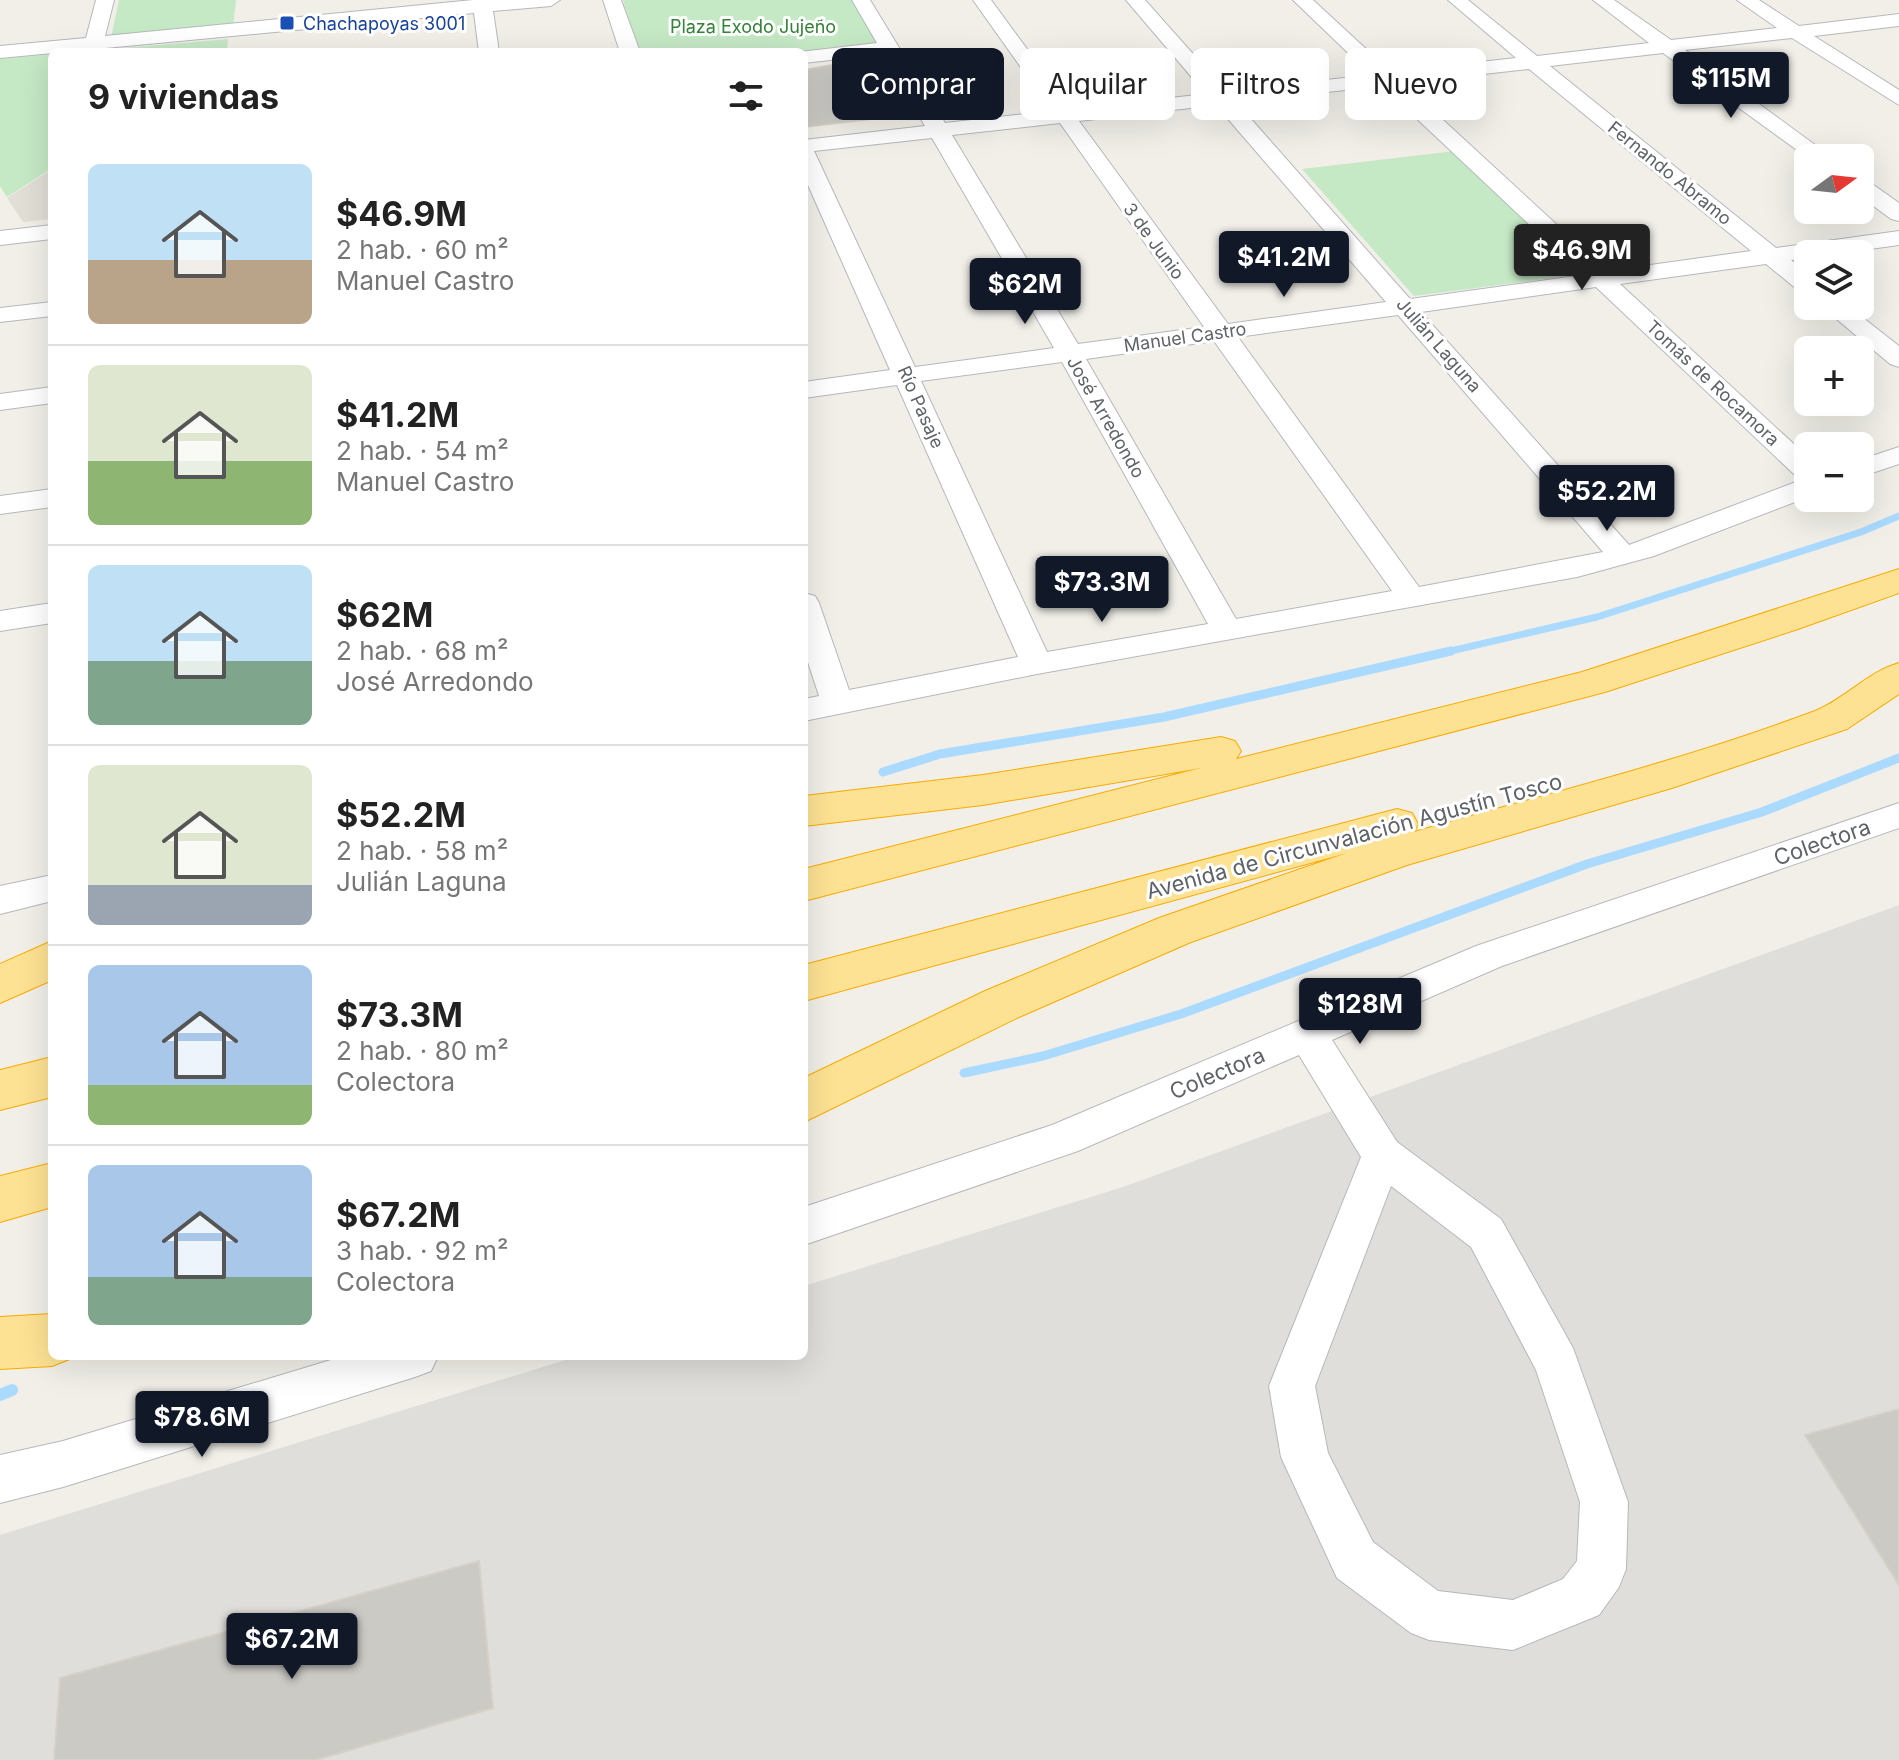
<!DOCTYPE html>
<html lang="es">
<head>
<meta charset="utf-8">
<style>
	body { margin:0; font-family:Inter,sans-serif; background:#f2f2f2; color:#222; height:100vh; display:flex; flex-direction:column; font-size:30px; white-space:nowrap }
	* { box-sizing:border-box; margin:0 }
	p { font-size:26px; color:#767676 }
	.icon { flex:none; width:44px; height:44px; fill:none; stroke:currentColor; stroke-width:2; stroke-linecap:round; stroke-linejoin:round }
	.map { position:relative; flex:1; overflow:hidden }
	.side { position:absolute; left:48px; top:48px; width:760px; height:1312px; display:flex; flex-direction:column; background:#fff; border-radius:12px; box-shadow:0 8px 32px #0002 }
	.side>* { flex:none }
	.hud { position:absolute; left:832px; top:48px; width:760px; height:72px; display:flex; gap:16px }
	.needle { width:52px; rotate:75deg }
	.fabs { position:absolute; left:1794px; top:144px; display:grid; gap:16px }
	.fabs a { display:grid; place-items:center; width:80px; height:80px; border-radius:12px; background:#fff; box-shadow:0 8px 32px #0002; font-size:40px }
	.price { position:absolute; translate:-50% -68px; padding:0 18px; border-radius:8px; background:#111827; color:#fff; font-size:26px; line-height:52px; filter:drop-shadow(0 2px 4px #0008) }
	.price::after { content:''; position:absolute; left:50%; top:48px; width:24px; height:18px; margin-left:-12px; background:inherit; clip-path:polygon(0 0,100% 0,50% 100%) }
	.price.selected { background:#222; color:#fff }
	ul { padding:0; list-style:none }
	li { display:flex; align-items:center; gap:24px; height:200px; padding:0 40px }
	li+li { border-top:2px solid #e0e0e0 }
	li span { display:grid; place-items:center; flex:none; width:224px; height:160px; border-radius:12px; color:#555 }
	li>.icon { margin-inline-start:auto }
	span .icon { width:96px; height:96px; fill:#fffc; stroke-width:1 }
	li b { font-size:34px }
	h2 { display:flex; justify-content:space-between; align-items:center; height:96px; padding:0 40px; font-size:34px }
	.chip { padding:0 28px; border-radius:12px; background:#fff; box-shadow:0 8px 32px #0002; font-size:28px; line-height:72px }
	.chip.selected { background:#111827; color:#fff }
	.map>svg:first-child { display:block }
</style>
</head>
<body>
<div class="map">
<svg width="1899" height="1760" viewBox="0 0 1899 1760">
	<rect width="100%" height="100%" fill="#f1efe8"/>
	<path fill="#e0deda" d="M1899,905V1760H0V1535L578,1356H804V1286L1123,1187Z"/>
	<path fill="#e1ded6" d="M52,169V219L23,222L7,198Z"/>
	<g fill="#c5e8c5">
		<path d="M119,0H236L233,27L111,38Z"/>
		<path d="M623,0H855L882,44L804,52H638Z"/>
		<path d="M228,39L227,52H78Z"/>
		<path d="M52,54V168L7,197L0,186V59Z"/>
		<path d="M1455,151L1583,274L1414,296L1302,169Z"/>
	</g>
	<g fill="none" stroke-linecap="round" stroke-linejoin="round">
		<path stroke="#aadaff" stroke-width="7" d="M1442,653L1597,617L1861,532L1899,516"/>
		<g stroke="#aadaff" stroke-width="9">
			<path d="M883,772L940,754L1164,717L1451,651"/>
			<path d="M964,1073L1043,1056L1181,1014L1587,864L1762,812L1899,758"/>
		</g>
		<path stroke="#aadaff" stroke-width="12" d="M0,1395L12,1390"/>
	</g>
	<g fill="#cccac5" stroke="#d6d1c6" stroke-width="2">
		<path d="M860,60L879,65L875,77L898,116L804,127V70Z"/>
		<path d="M1899,1409V1585L1805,1435Z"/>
		<path d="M479,1561L493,1708L316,1760H54L60,1678Z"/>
	</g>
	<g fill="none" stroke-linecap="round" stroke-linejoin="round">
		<g stroke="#b5b8bc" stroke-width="2">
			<g id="minor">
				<path d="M96,0H114L105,36L473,0H560L551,6L493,11L499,52H479L474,13L0,58V46L86,38Z"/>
				<path d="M603,0H621L640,52H620Z"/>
				<path d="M852,0H870L945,123L1052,111L973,0H991L1071,109L1206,94L1126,0H1145L1226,91L1371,75L1293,0H1313L1391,72L1516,58L1448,0H1468L1537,56L1649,43L1593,0H1614L1671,40L1777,28L1737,0H1759L1799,26L1899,14V26L1814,36L1899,90V105L1792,38L1685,50L1833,158H1808L1663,53L1550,66L1776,248L1899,231V245L1834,254H1808V258L1791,260L1808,274V293L1799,291L1766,264L1620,284L1808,457V497L1654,556L1577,577L1037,674L804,721V699L819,696L804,650V593L815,596L819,603L849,690L1018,657L897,385L804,398V382L890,370L804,176V140L925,126L883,54L804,63V52H800L877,43ZM1529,69L1751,251L1607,271L1403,83ZM1382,86L1583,275L1410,299L1236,102ZM1216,105L1386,302L1228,324L1079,121ZM1060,123L1204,327L1078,344L952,135ZM932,138L1054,348L915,367L814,151ZM1596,287L1798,478L1804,479L1629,545L1421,312ZM1398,315L1603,552L1419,587L1238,337ZM1214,341L1392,591L1236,619L1086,359ZM1062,362L1208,624L1047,652L921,381Z"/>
				<path d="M1860,179L1868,181L1899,203V221L1891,219L1860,196Z"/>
				<path d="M52,225V239L0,245V231Z"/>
				<path d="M52,302V316L0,322V308Z"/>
				<path d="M1821,306H1848L1899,346V367L1890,364Z"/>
				<path d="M52,387V403L0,410V394Z"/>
				<path d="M1899,447V464L1860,477V460Z"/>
				<path d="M52,489V507L0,514V496Z"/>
				<path d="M52,603V623L0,631V611Z"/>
				<path d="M1899,803V828L1502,966L1332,1040L1397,1142L1501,1219L1573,1348L1628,1502L1626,1569L1619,1587L1599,1615L1513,1650L1429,1640L1411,1633L1337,1578L1281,1457L1269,1386L1361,1157L1299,1055L1078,1151L804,1245V1207L1052,1125L1476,946ZM1391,1186L1471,1247L1536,1370L1580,1502L1577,1561L1563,1579L1513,1600L1438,1591L1373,1542L1328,1453L1315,1386Z"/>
				<path d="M52,875V901L0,914V886Z"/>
				<path d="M344,1356H438L431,1371L415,1377L63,1487L0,1503V1455L63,1441Z"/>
			</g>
		</g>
		<g stroke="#f9ab00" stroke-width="2">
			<g id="highway">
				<path d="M1899,569V593L1798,629L1605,692L804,901V869L1201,768L983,805L804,826V796L983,775L1221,737L1235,741L1241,751L1236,759L1582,672Z"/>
				<path d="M1899,663V694L1847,729L1672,788L1407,865L1191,942L1019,1017L804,1122V1078L985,991L1159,918L1347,853L804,1001V965L1397,809L1412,813L1418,824L1414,832C1548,794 1684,760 1815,711C1845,699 1867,672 1899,663Z"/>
				<path d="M52,941V980L0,1003V964Z"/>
				<path d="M52,1057V1097L0,1110V1070Z"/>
				<path d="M52,1163V1207L0,1222V1176Z"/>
				<path d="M52,1314V1356L72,1358L52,1366L0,1369V1317Z"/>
			</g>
		</g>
		<use href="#minor" fill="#fff" fill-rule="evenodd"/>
		<use href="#highway" fill="#fde293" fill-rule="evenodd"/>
	</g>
	<rect fill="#1a4fb4" stroke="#fff" stroke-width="3" x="279" y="15" width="16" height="16" rx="4"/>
	<g text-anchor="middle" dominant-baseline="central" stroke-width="6" stroke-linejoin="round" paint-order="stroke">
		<g font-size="18" fill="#164399" stroke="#fff" text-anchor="start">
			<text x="303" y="23">Chachapoyas 3001</text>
		</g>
		<g font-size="18" fill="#348238" stroke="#fff">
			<text x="753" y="26">Plaza Exodo Jujeño</text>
		</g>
		<g font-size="18" fill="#5f6368" stroke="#fff">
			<text transform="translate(1670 173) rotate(39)">Fernando Abramo</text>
			<text transform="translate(1154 241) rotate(54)">3 de Junio</text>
			<text transform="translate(1185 337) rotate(-8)">Manuel Castro</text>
			<text transform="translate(1439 345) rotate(49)">Julián Laguna</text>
			<text transform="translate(1713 383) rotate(43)">Tomás de Rocamora</text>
			<text transform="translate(921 407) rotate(66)">Río Pasaje</text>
			<text transform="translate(1106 417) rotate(60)">José Arredondo</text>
		</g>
		<g font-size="22" fill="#5f6368" stroke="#fff">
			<text transform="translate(1354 836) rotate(-15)">Avenida de Circunvalación Agustín Tosco</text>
			<text transform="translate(1822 842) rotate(-19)">Colectora</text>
			<text transform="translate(1217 1073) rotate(-23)">Colectora</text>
		</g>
	</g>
</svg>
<div class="fabs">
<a><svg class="needle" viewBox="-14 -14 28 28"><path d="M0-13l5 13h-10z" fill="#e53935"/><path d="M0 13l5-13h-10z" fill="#767676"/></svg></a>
<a><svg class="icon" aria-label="layers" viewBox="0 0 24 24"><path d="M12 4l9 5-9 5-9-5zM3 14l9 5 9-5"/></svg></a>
<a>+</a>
<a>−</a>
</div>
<b class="price" style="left:1731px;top:120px">$115M</b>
<b class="price selected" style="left:1582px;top:292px">$46.9M</b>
<b class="price" style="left:1284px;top:299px">$41.2M</b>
<b class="price" style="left:1025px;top:326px">$62M</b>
<b class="price" style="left:1607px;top:533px">$52.2M</b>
<b class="price" style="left:1102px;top:624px">$73.3M</b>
<b class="price" style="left:1360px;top:1046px">$128M</b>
<b class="price" style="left:202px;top:1459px">$78.6M</b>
<b class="price" style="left:292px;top:1681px">$67.2M</b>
<div class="hud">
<a class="chip selected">Comprar</a>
<a class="chip">Alquilar</a>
<a class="chip">Filtros</a>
<a class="chip">Nuevo</a>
</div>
<section class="side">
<h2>9 viviendas<svg class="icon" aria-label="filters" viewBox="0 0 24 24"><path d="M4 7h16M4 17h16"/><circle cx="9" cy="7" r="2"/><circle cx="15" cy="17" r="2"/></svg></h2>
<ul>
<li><span style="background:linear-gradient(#bfe0f5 60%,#b9a48a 0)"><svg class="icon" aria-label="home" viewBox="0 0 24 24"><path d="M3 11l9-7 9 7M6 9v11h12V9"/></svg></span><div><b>$46.9M</b><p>2 hab. · 60 m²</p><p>Manuel Castro</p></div></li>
<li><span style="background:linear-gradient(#dfe7d0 60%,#8fb573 0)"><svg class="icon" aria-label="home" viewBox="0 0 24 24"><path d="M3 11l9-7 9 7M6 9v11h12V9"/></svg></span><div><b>$41.2M</b><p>2 hab. · 54 m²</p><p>Manuel Castro</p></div></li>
<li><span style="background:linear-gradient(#bfe0f5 60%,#7fa58c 0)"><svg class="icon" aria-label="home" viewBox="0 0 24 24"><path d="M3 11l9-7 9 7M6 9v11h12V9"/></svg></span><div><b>$62M</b><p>2 hab. · 68 m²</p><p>José Arredondo</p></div></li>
<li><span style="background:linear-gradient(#dfe7d0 75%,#9aa5b1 0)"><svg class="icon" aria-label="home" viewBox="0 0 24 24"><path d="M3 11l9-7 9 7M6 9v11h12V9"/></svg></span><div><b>$52.2M</b><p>2 hab. · 58 m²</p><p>Julián Laguna</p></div></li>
<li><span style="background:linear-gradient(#a9c7e8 75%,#8fb573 0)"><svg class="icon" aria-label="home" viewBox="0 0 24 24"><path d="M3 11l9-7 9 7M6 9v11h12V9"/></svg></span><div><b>$73.3M</b><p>2 hab. · 80 m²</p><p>Colectora</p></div></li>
<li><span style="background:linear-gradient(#a9c7e8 70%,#7fa58c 0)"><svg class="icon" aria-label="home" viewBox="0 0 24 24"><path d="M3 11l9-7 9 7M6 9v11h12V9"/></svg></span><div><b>$67.2M</b><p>3 hab. · 92 m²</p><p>Colectora</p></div></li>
</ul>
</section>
</div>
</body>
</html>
